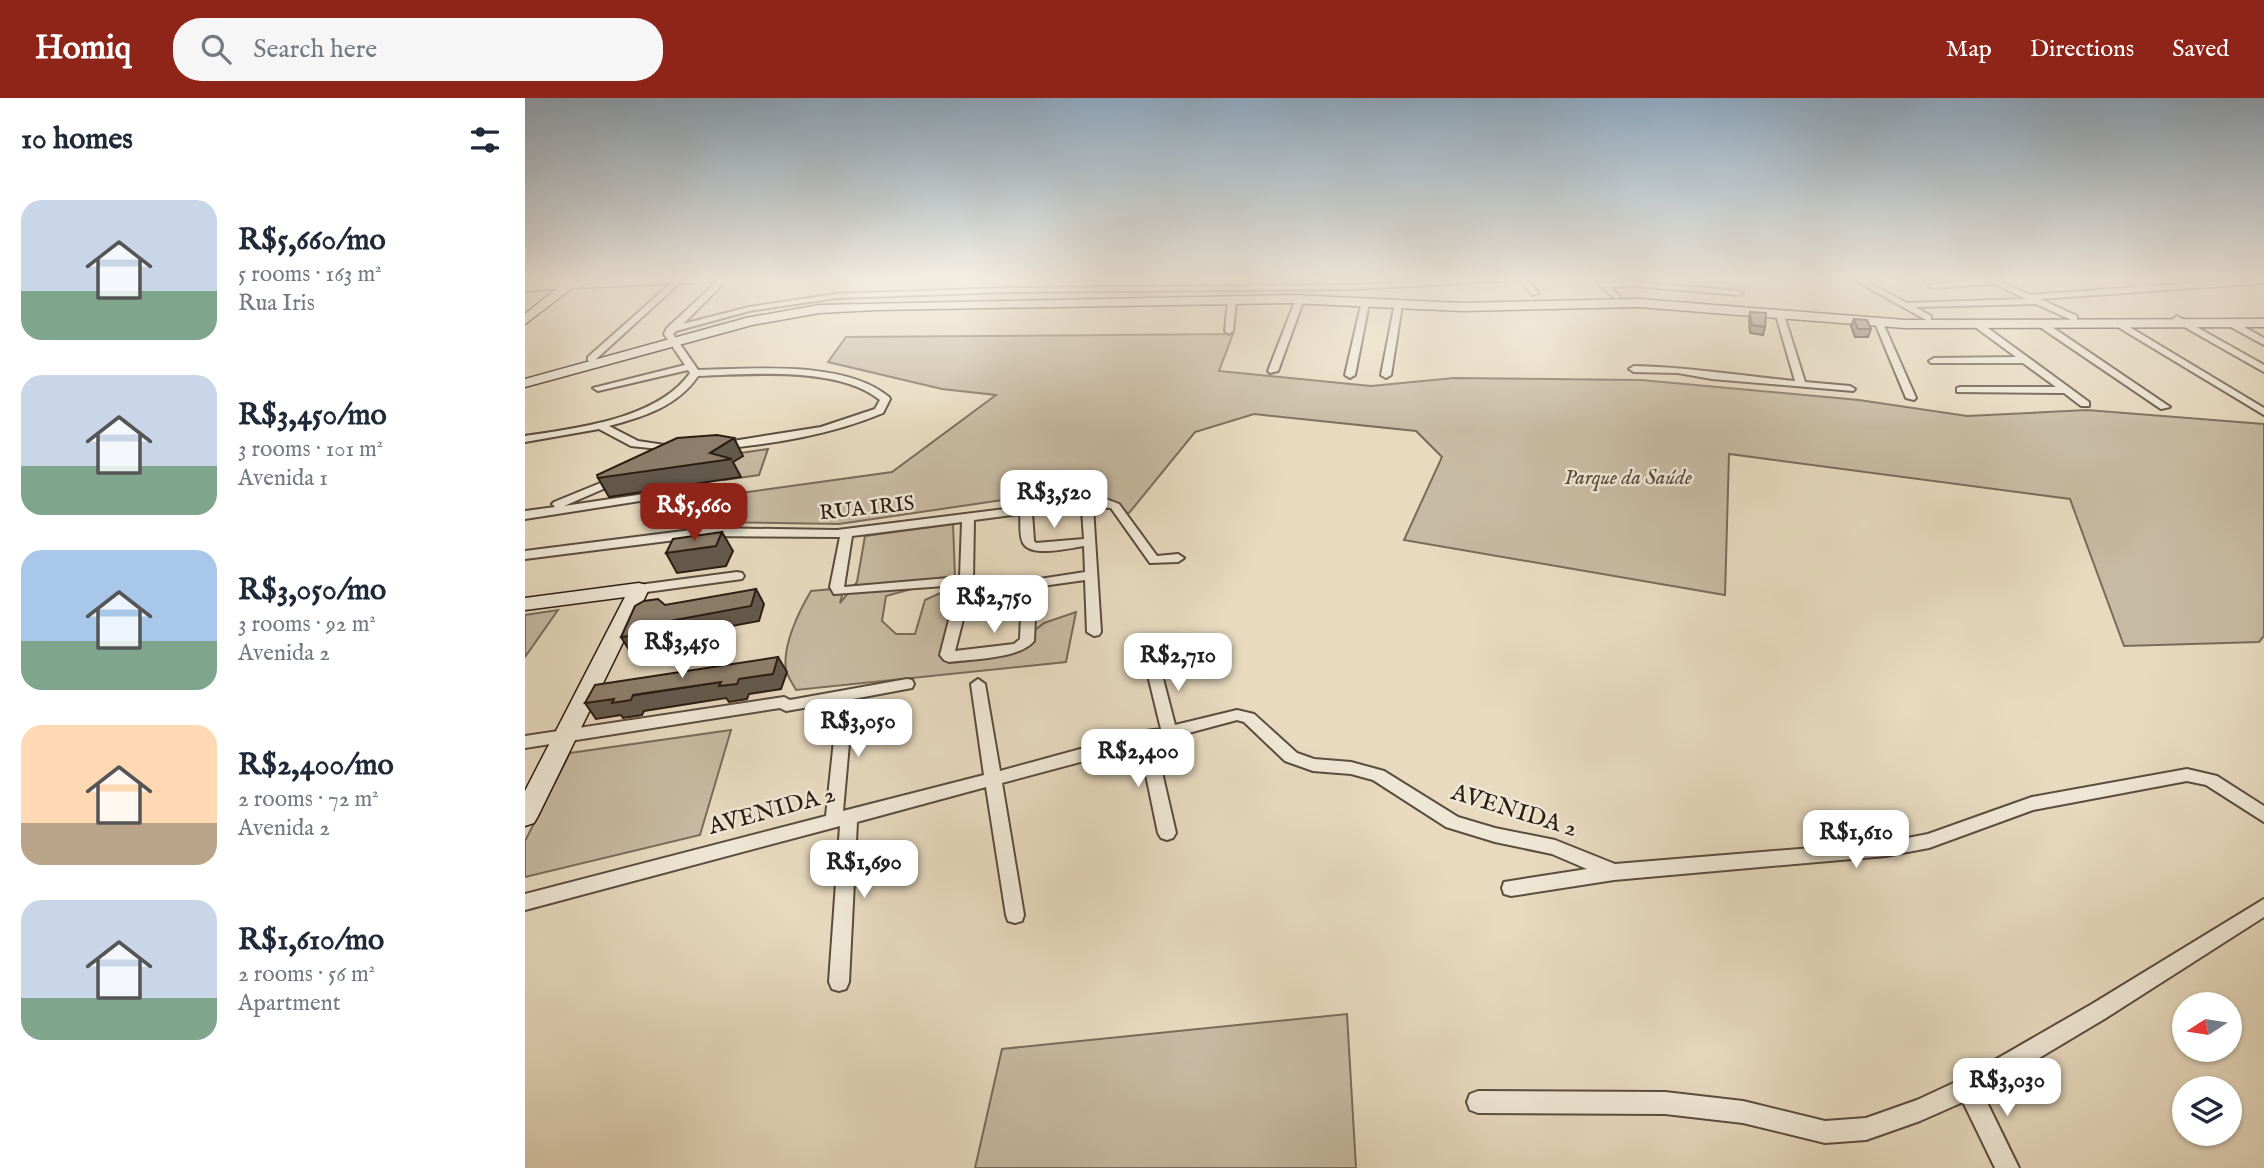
<!DOCTYPE html>
<html lang="en">
<head>
<meta charset="utf-8">
<style>
	body { margin:0; font-family:"IM FELL English",serif; background:#f6f6f7; color:#1f2937; height:100vh; display:flex; flex-direction:column; font-size:26px; white-space:nowrap }
	* { box-sizing:border-box; margin:0 }
	p { font-size:23px; color:#747a83 }
	.icon { flex:none; width:38px; height:38px; fill:none; stroke:currentColor; stroke-width:2; stroke-linecap:round; stroke-linejoin:round }
	.map { position:relative; flex:1; overflow:hidden }
	.drawer { display:flex; flex-direction:column; background:#fff; width:525px }
	.drawer>* { flex:none }
	.needle { width:46px; rotate:258deg }
	.fabs { position:absolute; left:1647px; top:894px; display:grid; gap:14px }
	.fabs a { display:grid; place-items:center; width:70px; height:70px; border-radius:50%; background:#fff; box-shadow:0 2px 5px #0004; font-size:35px }
	.price { position:absolute; translate:-50% -60px; padding:0 16px; border-radius:14px; background:#fff; color:#222; font-size:23px; line-height:46px; filter:drop-shadow(0 2px 4px #0008) }
	.price::after { content:''; position:absolute; left:50%; top:42px; width:21px; height:16px; margin-left:-10px; background:inherit; clip-path:polygon(0 0,100% 0,50% 100%) }
	.price.selected { background:#8f2418; color:#fff }
	ul { padding:0; list-style:none }
	li { display:flex; align-items:center; gap:21px; height:175px; padding:0 21px }
	li span { display:grid; place-items:center; flex:none; width:196px; height:140px; border-radius:21px; color:#555 }
	li>.icon { margin-inline-start:auto }
	span .icon { width:84px; height:84px; fill:#fffc; stroke-width:1 }
	li b { font-size:30px }
	h2 { display:flex; justify-content:space-between; align-items:center; height:84px; padding:0 21px; font-size:30px }
	header { display:flex; align-items:center; gap:42px; box-sizing:border-box; height:98px; padding:0 35px; background:#8f2418; color:#fff }
	header strong { font-size:33px }
	nav { display:flex; gap:38px; margin-inline-start:auto; font-size:24px }
	.search { width:490px; height:63px; background:#f6f6f7; display:flex; align-items:center; gap:18px; box-sizing:border-box; padding:0 24px; border-radius:28px; color:#747a83; font-size:26px }
	main { display:flex; flex:1; min-height:0 }
	.map>svg:first-child { display:block }
</style>
</head>
<body>
<header>
<strong>Homiq</strong>
<div class="search"><svg class="icon" aria-label="search" viewBox="0 0 24 24"><circle cx="10" cy="10" r="6"/><path d="M15 15l6 6"/></svg>Search here</div>
<nav><a>Map</a><a>Directions</a><a>Saved</a></nav>
</header>
<main>
<section class="drawer">
<h2>10 homes<svg class="icon" aria-label="filters" viewBox="0 0 24 24"><path d="M4 7h16M4 17h16"/><circle cx="9" cy="7" r="2"/><circle cx="15" cy="17" r="2"/></svg></h2>
<ul>
<li><span style="background:linear-gradient(#c9d6e8 65%,#7fa58c 0)"><svg class="icon" aria-label="home" viewBox="0 0 24 24"><path d="M3 11l9-7 9 7M6 9v11h12V9"/></svg></span><div><b>R$5,660/mo</b><p>5 rooms · 163 m²</p><p>Rua Iris</p></div></li>
<li><span style="background:linear-gradient(#c9d6e8 65%,#7fa58c 0)"><svg class="icon" aria-label="home" viewBox="0 0 24 24"><path d="M3 11l9-7 9 7M6 9v11h12V9"/></svg></span><div><b>R$3,450/mo</b><p>3 rooms · 101 m²</p><p>Avenida 1</p></div></li>
<li><span style="background:linear-gradient(#a9c7e8 65%,#7fa58c 0)"><svg class="icon" aria-label="home" viewBox="0 0 24 24"><path d="M3 11l9-7 9 7M6 9v11h12V9"/></svg></span><div><b>R$3,050/mo</b><p>3 rooms · 92 m²</p><p>Avenida 2</p></div></li>
<li><span style="background:linear-gradient(#ffd9b3 70%,#b9a48a 0)"><svg class="icon" aria-label="home" viewBox="0 0 24 24"><path d="M3 11l9-7 9 7M6 9v11h12V9"/></svg></span><div><b>R$2,400/mo</b><p>2 rooms · 72 m²</p><p>Avenida 2</p></div></li>
<li><span style="background:linear-gradient(#c9d6e8 70%,#7fa58c 0)"><svg class="icon" aria-label="home" viewBox="0 0 24 24"><path d="M3 11l9-7 9 7M6 9v11h12V9"/></svg></span><div><b>R$1,610/mo</b><p>2 rooms · 56 m²</p><p>Apartment</p></div></li>
</ul>
</section>
<div class="map">
<svg width="1739" height="1070" viewBox="0 0 1739 1070">
	<rect width="100%" height="100%" fill="#e7dabf"/>
	<filter id="stains"><feTurbulence type="fractalNoise" baseFrequency=".00286" numOctaves="4"/><feColorMatrix values="0 0 0 0 .2 0 0 0 0 .09 0 0 0 0 .02 0 0 0 .5 -.17"/></filter>
	<radialGradient id="worn" r=".72"><stop offset=".6" stop-color="#630" stop-opacity="0"/><stop offset="1" stop-color="#630" stop-opacity=".3"/></radialGradient>
	<g fill="#c7baa2" stroke="#796b5a" stroke-width="2">
		<path d="M708,236L694,273L846,288L929,280L1116,282L1334,302L1442,318L1562,312L1739,326V538L1734,544L1599,548L1545,401L1204,356L1200,497L879,442L917,359L891,333L729,316L670,334L604,415L519,396L314,426L184,424L194,398L367,374L471,297L417,291L303,264L321,239Z"/>
		<path d="M243,351L234,377L199,382L209,356Z"/>
		<path d="M428,426L430,479L361,498L357,523L371,536H390L400,502L426,490L431,491L425,556L491,547L519,525L551,514L541,564L271,592C268,586 262,578 261,572C257,548 274,513 286,493L319,490L315,505L332,484L340,438Z"/>
		<path d="M33,512L0,559V517Z"/>
		<path d="M206,632L175,737L0,779V743L45,655Z"/>
		<path d="M822,916L831,1070H450L477,951Z"/>
	</g>
	<g fill="none" stroke-linecap="round" stroke-linejoin="round">
		<g stroke="#5a4c3e" stroke-width="4">
			<g id="street">
				<path d="M152,180H160L69,263H63V259Z"/>
				<path d="M196,180H204L158,226L224,209L311,196L483,190L828,187L955,180H999L1014,195L1007,197L993,182L828,191L483,194L311,200L224,213L151,233L148,236L173,272C228,271 319,262 364,299L365,301L358,315C305,337 249,346 193,351L189,350V346L296,329L350,311L355,302C314,268 224,276 173,278C153,308 118,319 84,328L113,343L153,349V353L106,348L74,331L0,344V338C52,330 133,321 165,275L163,272L73,293L68,290L160,267L139,236L142,230Z"/>
				<path d="M1066,180H1074L1080,185L1110,184L1214,193L1218,195L1214,197L1110,188L1085,189L1095,199L1091,201Z"/>
				<path d="M1326,180H1335L1382,205L1501,201L1470,186L1408,190L1404,188L1408,186L1461,182L1458,180H1468L1505,197L1614,189L1595,180H1605L1626,188L1739,181V185L1515,201L1552,218V222L1549,223L1511,206L1390,209L1406,218V222L1403,223Z"/>
				<path d="M775,199L779,201L753,273L745,275L743,273L771,201Z"/>
				<path d="M707,200L711,202L708,233L704,236L700,233L703,202Z"/>
				<path d="M837,203L844,205L830,277L825,280L820,277Z"/>
				<path d="M870,205L877,207L866,277L861,280L856,277Z"/>
				<path d="M1255,214L1259,217L1280,284L1325,288L1330,291L1328,293L1187,281L1153,275L1109,274L1104,271L1109,268C1163,269 1216,278 1270,283L1251,217Z"/>
				<path d="M1652,218L1739,267V274L1649,223L1648,221Z"/>
				<path d="M1354,222L1358,225L1391,300L1389,302L1381,300L1350,225Z"/>
				<path d="M1518,224L1521,225L1645,309L1636,311L1515,229L1514,227Z"/>
				<path d="M1596,224L1739,310V317L1593,229L1592,227Z"/>
				<path d="M1704,224H1710L1739,240V247L1704,228Z"/>
				<path d="M1450,225H1456L1564,304V308H1556L1539,295L1432,294V290L1435,289H1531L1498,265H1406L1404,263L1409,260L1491,259L1450,229Z"/>
				<path d="M95,377L99,378V382L39,408L166,389L172,392L166,395L0,421V413L30,409L27,406L29,404Z"/>
				<path d="M555,401H581L594,406L632,458L653,456L659,460L653,464L625,465L586,410L568,409L576,534L574,537L569,538L562,534L560,482L517,488L511,496L509,543C494,561 447,561 424,564L419,562L415,557L433,487L309,496L305,489L315,439L182,438L0,461V453L182,430L312,432L496,409L501,406ZM553,409L557,412L559,441L511,445L509,443L507,415ZM495,416C496,425 494,437 498,445C506,460 545,450 559,448L560,474L508,482L497,496L495,541L489,546L430,553L448,482L449,422ZM437,424L435,479L319,489L327,438Z"/>
				<path d="M212,474L217,475L219,478L217,481L114,495L107,491L114,487Z"/>
				<path d="M627,560L634,565L650,627L712,612L729,616L772,655L789,661L826,664L859,673L933,719L970,730L1030,742L1090,766L1361,744L1403,736L1507,699L1662,671L1692,678L1739,708V724L1681,687L1662,683L1508,712L1404,750L1361,758L1089,782L986,798L979,796L977,790L979,784L1062,771L1027,756L970,744L921,729L848,682L826,676L788,673L760,663L719,624L712,622L630,644L651,735L648,740L642,742L636,740L633,735L615,648L477,685L499,817L497,823L490,825L483,823L481,817L461,689L332,724L324,884L321,891L314,893L307,891L304,884L315,728L0,812V796L301,718L313,604L261,613L255,610L0,650V638L259,599L265,602L382,581L387,582L389,586L387,590L328,601L318,713L459,677L446,586L453,581L460,586L475,673L621,633L636,631L620,565Z"/>
				<path d="M1739,801V819L1581,920L1457,994L1494,1070H1470L1438,1004L1395,1023L1341,1042L1300,1045L1218,1025L1140,1016L953,1015L945,1012L942,1004L945,996L953,993L1140,994L1218,1003L1300,1023L1341,1020L1392,1002L1435,982L1567,906Z"/>
			</g>
		</g>
		<g stroke="#2b1c13" stroke-width="3">
			<g id="secondary">
				<path d="M119,180H193L187,184L47,190L0,226V216L31,191L0,193V185Z"/>
				<path d="M766,197L937,205L1114,201L1380,222L1739,221V229L1380,230L1114,209L937,213L766,205L351,212L294,215L227,227L0,289V281L221,220L294,207Z"/>
				<path d="M114,485L121,487L124,491L13,718L9,725L0,728V693L100,499L0,512V500Z"/>
			</g>
		</g>
		<use href="#street" fill="#efe7d5" fill-rule="evenodd"/>
		<use href="#secondary" fill="#efe7d5" fill-rule="evenodd"/>
	</g>
	<g fill="#796d5d" stroke="#2b1c13" stroke-width="2">
		<path d="M1225,214L1240,229L1238,237L1225,235L1224,221Z"/>
		<path d="M1329,221L1346,231L1343,239H1330L1326,228Z"/>
	</g>
	<g fill="#63594c" stroke="#2b1c13" stroke-width="2">
		<path d="M209,340L218,358L208,364L216,379L84,399L73,380L185,355Z"/>
		<path d="M197,434L208,453L201,468L152,475L141,455Z"/>
		<path d="M231,491L239,506L234,523L138,541L133,548L124,552L106,555L96,539L129,526Z"/>
		<path d="M253,559L262,574L256,591L224,596L222,601L204,604L201,600L119,613L117,617L98,620L96,617L71,621L60,605L214,581Z"/>
	</g>
	<g fill="#8d7f6c" stroke="#2b1c13" stroke-width="2">
		<path d="M1225,214L1241,215L1240,229L1227,227Z"/>
		<path d="M1329,221L1342,222L1346,231H1333Z"/>
		<path d="M192,337L209,340L185,355L207,361L73,380L72,377L152,340Z"/>
		<path d="M197,434L191,448L141,455L148,441Z"/>
		<path d="M231,491L226,508L129,526L123,533L114,537L96,539L110,508L119,503L133,501L140,507Z"/>
		<path d="M253,559L248,576L214,581L212,586L194,588L196,584L108,597L106,602L87,605L89,601L60,605L70,587Z"/>
	</g>
	<linearGradient id="sky" x2="0" y2="1"><stop stop-color="#8ea9c0"/><stop offset="0.55" stop-color="#f4eee2"/><stop offset="1" stop-color="#f4eee2" stop-opacity="0"/></linearGradient>
	<rect width="1739" height="330" fill="url(#sky)"/>
	<g text-anchor="middle" dominant-baseline="central" stroke-width="5" stroke-linejoin="round" paint-order="stroke">
		<g font-size="21" font-style="italic" fill="#5a4b3e" stroke="#efe7d5">
			<text x="1103" y="380">Parque da Saúde</text>
		</g>
		<g font-size="21" fill="#2b1c13" stroke="#efe7d5">
			<text transform="translate(342 411) rotate(-6)">RUA IRIS</text>
		</g>
		<g font-size="24" fill="#2b1c13" stroke="#efe7d5">
			<text transform="translate(247 713) rotate(-15)">AVENIDA 2</text>
			<text transform="translate(989 713) rotate(17)">AVENIDA 2</text>
		</g>
	</g>
	<rect width="100%" height="100%" filter="url(#stains)"/>
	<rect width="100%" height="100%" fill="url(#worn)"/>
</svg>
<div class="fabs">
<a><svg class="needle" viewBox="-14 -14 28 28"><path d="M0-13l5 13h-10z" fill="#e53935"/><path d="M0 13l5-13h-10z" fill="#747a83"/></svg></a>
<a><svg class="icon" aria-label="layers" viewBox="0 0 24 24"><path d="M12 4l9 5-9 5-9-5zM3 14l9 5 9-5"/></svg></a>
</div>
<b class="price" style="left:529px;top:432px">R$3,520</b>
<b class="price selected" style="left:169px;top:445px">R$5,660</b>
<b class="price" style="left:469px;top:537px">R$2,750</b>
<b class="price" style="left:157px;top:582px">R$3,450</b>
<b class="price" style="left:653px;top:595px">R$2,710</b>
<b class="price" style="left:333px;top:661px">R$3,050</b>
<b class="price" style="left:613px;top:691px">R$2,400</b>
<b class="price" style="left:1331px;top:772px">R$1,610</b>
<b class="price" style="left:339px;top:802px">R$1,690</b>
<b class="price" style="left:1482px;top:1020px">R$3,030</b>
</div>
</main>
</body>
</html>
